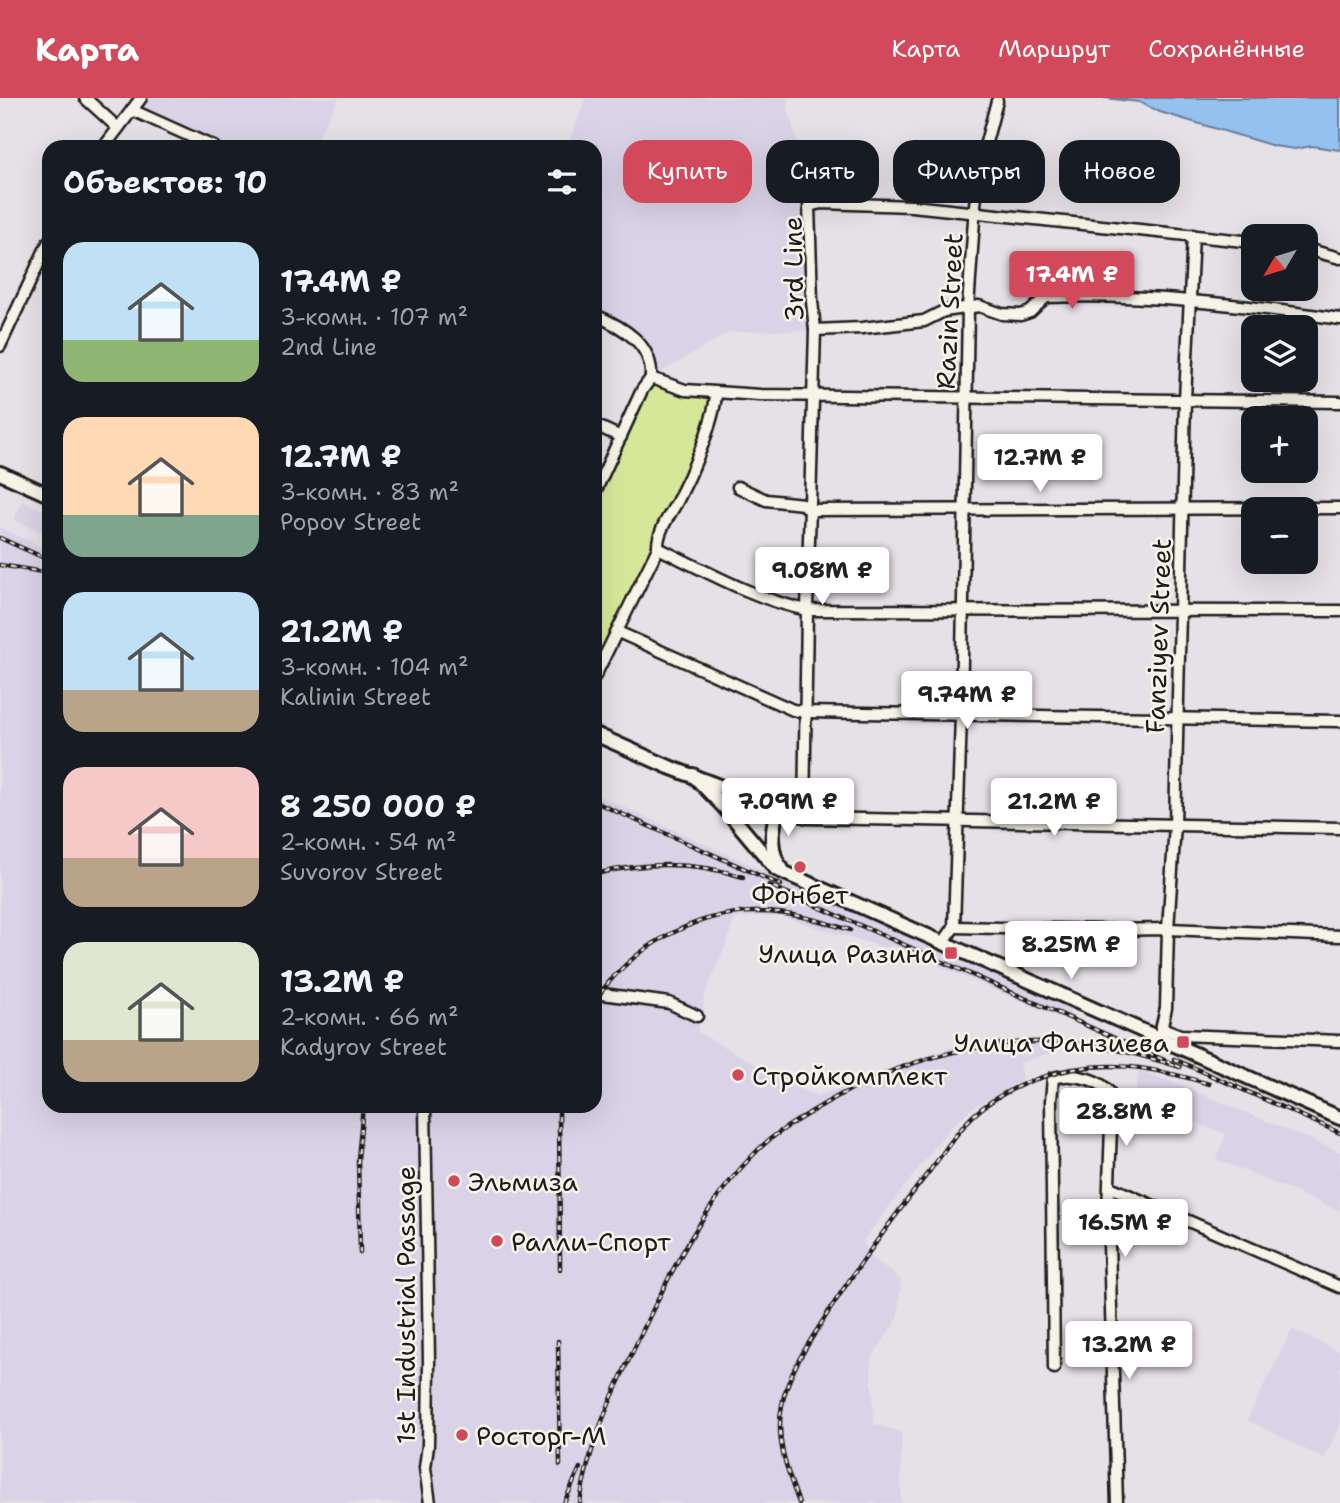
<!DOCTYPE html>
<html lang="ru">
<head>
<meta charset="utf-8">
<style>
	body { margin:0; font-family:"Shantell Sans",sans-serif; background:#20242c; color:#f1f3f6; height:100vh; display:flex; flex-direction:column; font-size:26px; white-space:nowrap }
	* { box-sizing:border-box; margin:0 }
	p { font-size:23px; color:#9ea1a6 }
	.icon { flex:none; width:38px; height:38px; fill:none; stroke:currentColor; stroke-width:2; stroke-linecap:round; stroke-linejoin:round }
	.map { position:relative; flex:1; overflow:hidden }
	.side { position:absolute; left:42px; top:42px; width:560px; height:973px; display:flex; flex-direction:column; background:#171b24; border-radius:21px; box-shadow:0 7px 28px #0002 }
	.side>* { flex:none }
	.hud { position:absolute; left:623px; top:42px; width:611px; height:63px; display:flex; gap:14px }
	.needle { width:46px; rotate:232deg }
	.controls { position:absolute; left:1241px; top:126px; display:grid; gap:14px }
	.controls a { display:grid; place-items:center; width:77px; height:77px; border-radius:14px; background:#171b24; box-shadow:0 7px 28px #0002; font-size:35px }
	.price { position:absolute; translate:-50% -60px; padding:0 16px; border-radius:7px; background:#fff; color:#222; font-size:23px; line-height:46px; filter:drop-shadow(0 2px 4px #0008) }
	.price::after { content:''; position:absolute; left:50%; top:42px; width:21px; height:16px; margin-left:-10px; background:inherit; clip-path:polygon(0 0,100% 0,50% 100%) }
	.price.on { background:#d1495b; color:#fff }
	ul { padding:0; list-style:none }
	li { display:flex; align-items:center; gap:21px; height:175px; padding:0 21px }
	li span { display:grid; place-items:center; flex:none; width:196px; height:140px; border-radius:21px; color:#555 }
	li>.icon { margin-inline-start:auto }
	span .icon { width:84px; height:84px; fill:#fffc; stroke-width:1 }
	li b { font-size:30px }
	h2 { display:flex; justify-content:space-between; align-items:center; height:84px; padding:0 21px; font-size:30px }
	.tag { padding:0 24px; border-radius:21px; background:#171b24; box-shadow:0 7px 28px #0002; font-size:24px; line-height:63px }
	.tag.on { background:#d1495b; color:#fff }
	header { display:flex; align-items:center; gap:42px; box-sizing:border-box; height:98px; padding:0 35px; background:#d1495b; color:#fff }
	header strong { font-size:33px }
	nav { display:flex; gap:38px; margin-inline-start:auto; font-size:24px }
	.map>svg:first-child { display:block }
</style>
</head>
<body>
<header>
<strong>Карта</strong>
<nav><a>Карта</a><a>Маршрут</a><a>Сохранённые</a></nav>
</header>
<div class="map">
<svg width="1340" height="1405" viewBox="0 0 1340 1405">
	<rect width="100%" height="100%" fill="#e6e0e7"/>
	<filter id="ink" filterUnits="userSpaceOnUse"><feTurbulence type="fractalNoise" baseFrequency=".0143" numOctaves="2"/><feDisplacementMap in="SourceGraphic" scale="14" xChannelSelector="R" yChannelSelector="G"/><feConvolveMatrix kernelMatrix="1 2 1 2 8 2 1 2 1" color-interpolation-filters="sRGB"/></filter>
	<g filter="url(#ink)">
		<g fill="#dad3e7">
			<path d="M141,0H339L315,44L322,49H214L132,12Z"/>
			<path d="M586,0H788V12L805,71H810L818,105L813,106L815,232L730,234L651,280L645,253L595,217V49H567Z"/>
			<path d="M22,403L49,415V437L14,422Z"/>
			<path d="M0,430L49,452V1008H595V696L1071,912L1067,923L892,848L886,850L782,819L757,818L734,821L729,839L704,898L703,918L697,934L799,990L818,998L949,950L986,943L1064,941L1065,950L1020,965L1022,984L973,1009L948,1032L863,1143L869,1157L901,1182L898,1220L871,1261L874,1326L901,1334V1405H0Z"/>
			<path d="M1139,974L1173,984L1340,1054V1113L1216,1061L1226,1036L1134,1002Z"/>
			<path d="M1292,1231L1340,1254V1328L1324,1361L1247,1322Z"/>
		</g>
		<path fill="#d7e79a" stroke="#7a825b" stroke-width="2" d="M651,280L716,296L714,316L595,578V394Z"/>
		<path fill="#95c1ef" stroke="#657f9b" stroke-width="2" d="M1104,0H1340V52L1312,48L1295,51L1274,48L1160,14L1139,4Z"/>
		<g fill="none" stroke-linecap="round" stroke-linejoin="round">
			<g stroke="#1c1c1c" stroke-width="15">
				<g id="minor">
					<path d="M85,0L118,30"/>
					<path d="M132,12L214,49"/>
					<path d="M104,49L141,0"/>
					<path d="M1306,151L1340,160"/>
					<path d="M595,217C623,229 653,246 651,280"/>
					<path d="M815,232L862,230L924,223L944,213L979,208L1002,216L1021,217L1030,214L1046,199C1144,195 1243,207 1340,221"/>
					<path d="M0,248L49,143"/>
					<path d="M651,280L685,292L760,297L1340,304"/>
					<path d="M595,327L621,339"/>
					<path d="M738,389L766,402L803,406L810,412L1340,410"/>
					<path d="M595,394L642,292L651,280"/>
					<path d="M658,450C706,473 754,501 807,512L1340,513"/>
					<path d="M618,534L793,612L806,614L1340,623"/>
					<path d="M595,578L658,450C657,434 669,418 677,404C691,377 714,325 716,296"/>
					<path d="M777,710L807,720L1340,730"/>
					<path d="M804,719L807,512L815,232L812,203L809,108L821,105L912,108L1253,144"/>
					<path d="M954,829L1104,832L1168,831L1340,838"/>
					<path d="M943,845L954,829L961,618L968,210L975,107L980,67L997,3"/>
					<path d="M595,895L669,905L697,918"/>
					<path d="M1162,930L1180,937L1340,943"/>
					<path d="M1159,940L1166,910L1168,831L1175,727L1185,301L1193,137"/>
					<path d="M425,1008L429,1263L428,1347L425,1370L430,1405"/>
					<path d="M1110,1089L1340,1189"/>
					<path d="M1054,1270L1051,1003L1053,980C1071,974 1104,981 1112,999L1108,1114L1117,1405"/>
				</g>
			</g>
			<g stroke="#1c1c1c" stroke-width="18">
				<g id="major">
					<path d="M0,375L49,397"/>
					<path d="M595,636L669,669L777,710C773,732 767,752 782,771"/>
					<path d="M693,677L724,709L776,771L1340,1020"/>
				</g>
			</g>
			<use href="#minor" stroke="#f7f3e8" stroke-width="10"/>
			<use href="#major" stroke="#f7f3e8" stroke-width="12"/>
			<g stroke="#1c1c1c" stroke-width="4.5">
				<g id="rail">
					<path d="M0,440L49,462"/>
					<path d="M0,467L49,475"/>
					<path d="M595,704L781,787"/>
					<path d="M595,776C644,764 695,763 743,779"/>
					<path d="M595,903C629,850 697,812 760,814C792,814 821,823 850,832"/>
					<path d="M1174,961L1340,1035"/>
					<path d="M559,1008L560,1171"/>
					<path d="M360,1155L358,1061L363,1008"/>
					<path d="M558,1243L560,1367"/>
					<path d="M564,1405L580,1370"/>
					<path d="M580,1405C589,1342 616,1289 643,1232C674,1167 707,1102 759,1051C774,1036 793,1025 811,1014C884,968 969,941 1056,944C1099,945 1140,957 1180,969L769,787"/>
					<path d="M799,1405C787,1373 775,1342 782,1307C788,1273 811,1242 829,1213C860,1165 893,1120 928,1075C943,1056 956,1034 974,1017C992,1000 1020,986 1043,979C1100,959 1153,969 1209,986"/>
				</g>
			</g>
			<use href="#rail" stroke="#f7f3e8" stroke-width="2" stroke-dasharray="5" stroke-linecap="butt"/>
		</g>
	</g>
	<g fill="#d1495b" stroke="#f7f3e8" stroke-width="2.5">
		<circle cx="800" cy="769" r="7"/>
		<rect x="944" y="848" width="14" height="14" rx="3.5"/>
		<rect x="1176" y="937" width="14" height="14" rx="3.5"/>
		<circle cx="738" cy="977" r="7"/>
		<circle cx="454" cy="1083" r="7"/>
		<circle cx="497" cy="1143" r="7"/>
		<circle cx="462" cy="1337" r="7"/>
	</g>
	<g text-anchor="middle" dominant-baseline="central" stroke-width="5" stroke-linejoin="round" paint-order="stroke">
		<g font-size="26" fill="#1c1c1c" stroke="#f7f3e8">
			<text transform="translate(793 171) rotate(-91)">3rd Line</text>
			<text transform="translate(949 213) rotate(-87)">Razin Street</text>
			<text transform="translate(1158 538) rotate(-88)">Fanziyev Street</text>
			<text transform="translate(405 1207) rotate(-90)">1st Industrial Passage</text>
		</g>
		<g font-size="26" fill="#1c1c1c" stroke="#f7f3e8" text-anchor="start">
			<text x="800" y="796" text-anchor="middle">Фонбет</text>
			<text x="937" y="855" text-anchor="end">Улица Разина</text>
			<text x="1169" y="944" text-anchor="end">Улица Фанзиева</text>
			<text x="752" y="977">Стройкомплект</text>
			<text x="468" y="1083">Эльмиза</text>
			<text x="511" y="1143">Ралли-Спорт</text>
			<text x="476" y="1337">Росторг-М</text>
		</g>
	</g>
</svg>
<div class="controls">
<a><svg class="needle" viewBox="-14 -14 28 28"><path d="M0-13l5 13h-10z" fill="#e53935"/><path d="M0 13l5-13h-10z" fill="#9ea1a6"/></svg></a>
<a><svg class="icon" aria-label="layers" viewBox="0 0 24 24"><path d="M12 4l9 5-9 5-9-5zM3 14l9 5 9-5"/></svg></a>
<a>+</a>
<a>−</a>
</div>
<b class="price on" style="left:1072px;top:213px">17.4M ₽</b>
<b class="price" style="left:1040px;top:396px">12.7M ₽</b>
<b class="price" style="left:822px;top:509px">9.08M ₽</b>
<b class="price" style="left:967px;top:633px">9.74M ₽</b>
<b class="price" style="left:788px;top:740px">7.09M ₽</b>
<b class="price" style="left:1054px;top:740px">21.2M ₽</b>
<b class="price" style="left:1071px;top:883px">8.25M ₽</b>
<b class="price" style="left:1126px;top:1050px">28.8M ₽</b>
<b class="price" style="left:1125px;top:1161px">16.5M ₽</b>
<b class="price" style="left:1129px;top:1283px">13.2M ₽</b>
<div class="hud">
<a class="tag on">Купить</a>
<a class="tag">Снять</a>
<a class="tag">Фильтры</a>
<a class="tag">Новое</a>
</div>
<section class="side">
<h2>Объектов: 10<svg class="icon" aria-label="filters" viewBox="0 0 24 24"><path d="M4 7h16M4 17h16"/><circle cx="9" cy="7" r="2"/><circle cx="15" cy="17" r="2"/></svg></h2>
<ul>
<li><span style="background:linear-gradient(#bfe0f5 70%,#8fb573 0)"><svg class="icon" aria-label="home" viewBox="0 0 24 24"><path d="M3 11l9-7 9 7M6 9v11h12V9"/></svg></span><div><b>17.4M ₽</b><p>3-комн. · 107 m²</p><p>2nd Line</p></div></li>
<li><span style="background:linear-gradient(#ffd9b3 70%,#7fa58c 0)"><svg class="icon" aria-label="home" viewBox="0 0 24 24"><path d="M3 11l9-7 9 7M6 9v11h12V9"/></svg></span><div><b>12.7M ₽</b><p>3-комн. · 83 m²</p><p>Popov Street</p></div></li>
<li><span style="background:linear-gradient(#bfe0f5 70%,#b9a48a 0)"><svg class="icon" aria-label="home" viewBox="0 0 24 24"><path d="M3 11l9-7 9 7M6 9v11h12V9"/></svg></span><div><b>21.2M ₽</b><p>3-комн. · 104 m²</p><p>Kalinin Street</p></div></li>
<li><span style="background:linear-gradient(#f6c9c9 65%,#b9a48a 0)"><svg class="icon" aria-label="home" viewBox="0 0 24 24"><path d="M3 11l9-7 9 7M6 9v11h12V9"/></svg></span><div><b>8 250 000 ₽</b><p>2-комн. · 54 m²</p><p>Suvorov Street</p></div></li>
<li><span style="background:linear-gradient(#dfe7d0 70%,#b9a48a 0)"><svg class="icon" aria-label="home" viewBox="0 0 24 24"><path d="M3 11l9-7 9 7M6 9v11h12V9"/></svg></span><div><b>13.2M ₽</b><p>2-комн. · 66 m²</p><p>Kadyrov Street</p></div></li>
</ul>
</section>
</div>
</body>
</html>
